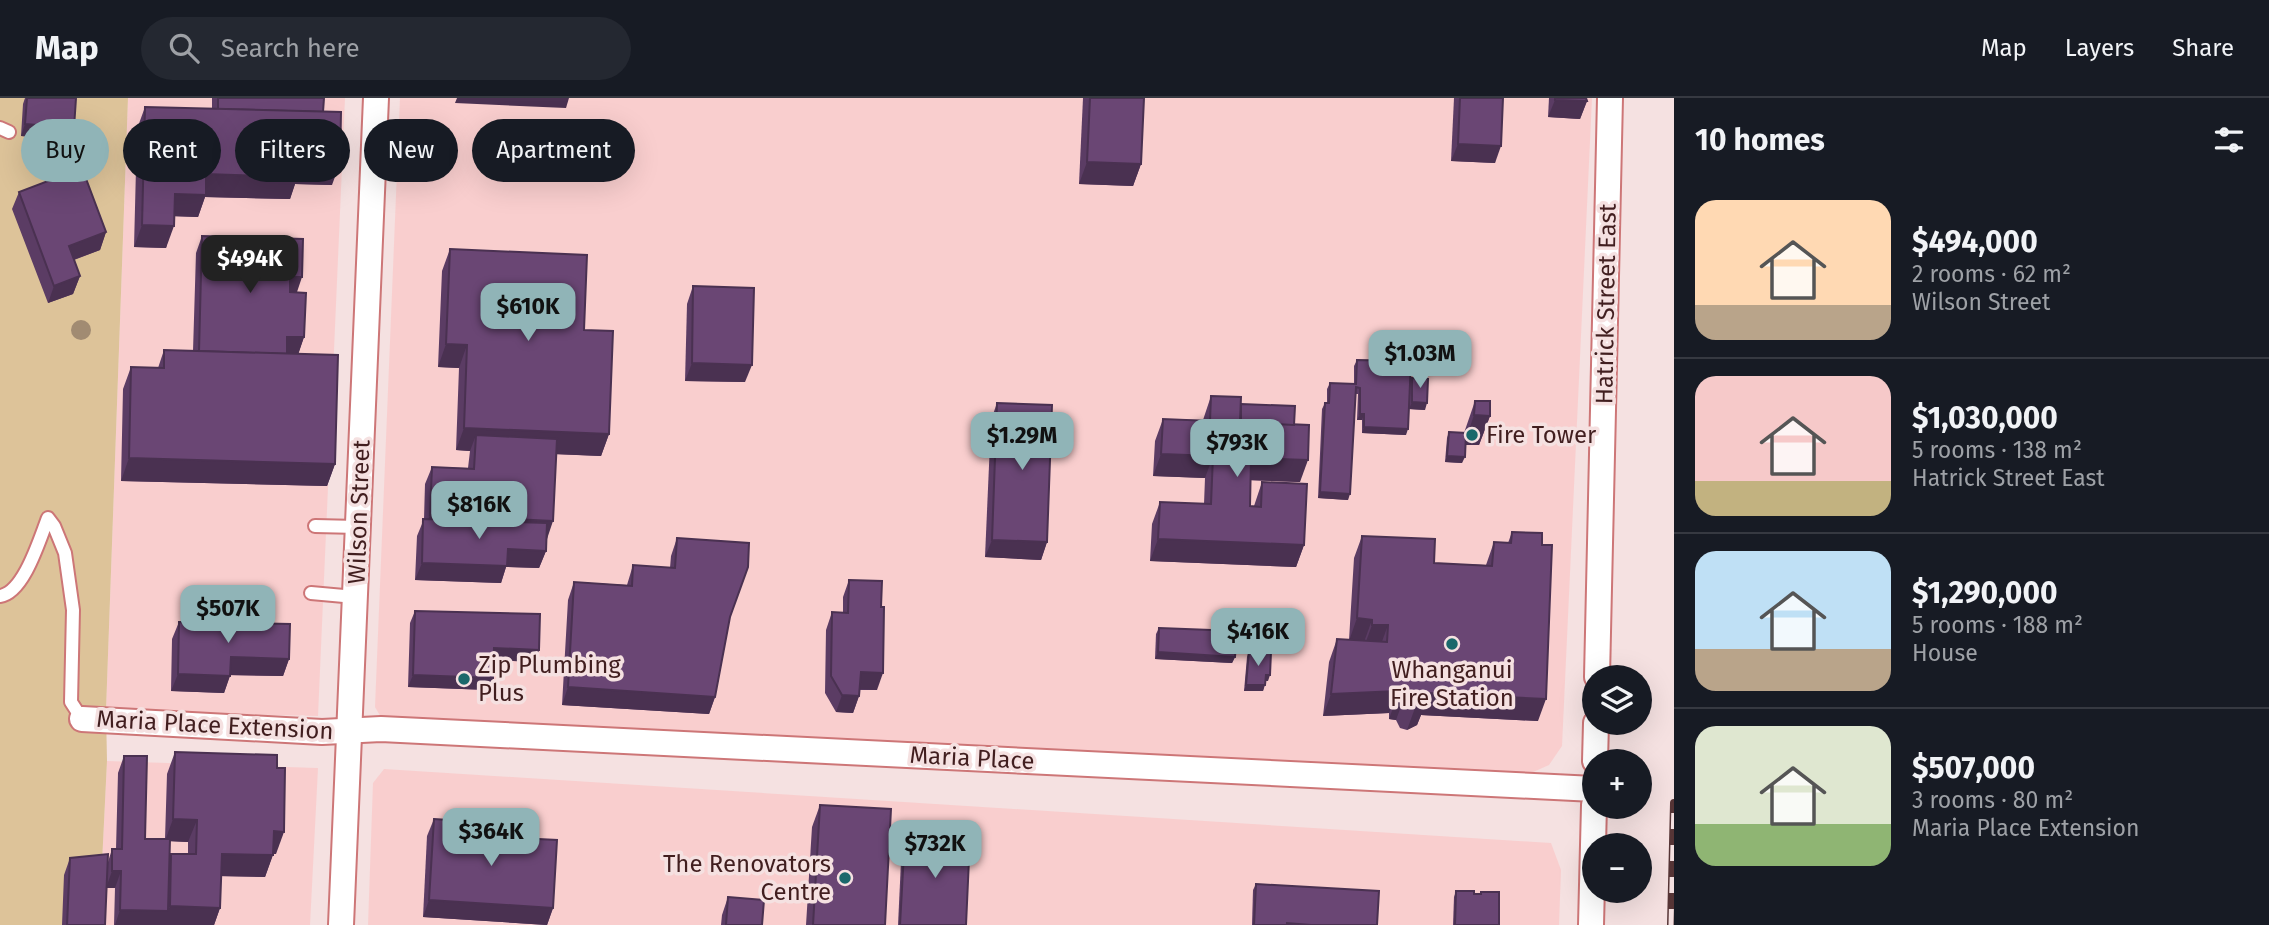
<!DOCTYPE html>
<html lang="en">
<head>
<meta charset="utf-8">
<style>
	body { margin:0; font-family:"Fira Sans",sans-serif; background:#242831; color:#f1f3f6; height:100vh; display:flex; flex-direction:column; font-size:26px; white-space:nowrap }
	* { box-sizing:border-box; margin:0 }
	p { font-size:23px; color:#9ea1a6 }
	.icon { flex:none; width:38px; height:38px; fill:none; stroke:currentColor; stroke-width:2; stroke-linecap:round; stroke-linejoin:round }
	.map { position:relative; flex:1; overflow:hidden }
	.sheet { display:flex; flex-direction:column; background:#171b24; width:595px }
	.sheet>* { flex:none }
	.banner { position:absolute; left:21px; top:21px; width:665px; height:63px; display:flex; gap:14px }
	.fabs { position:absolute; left:1582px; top:567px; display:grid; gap:14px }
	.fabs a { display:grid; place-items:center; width:70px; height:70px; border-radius:50%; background:#171b24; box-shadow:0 7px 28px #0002; font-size:35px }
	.price { position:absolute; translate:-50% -60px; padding:0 16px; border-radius:14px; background:#90b4b7; color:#111; font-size:23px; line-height:46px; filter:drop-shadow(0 2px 4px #0008) }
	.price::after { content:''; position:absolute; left:50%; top:42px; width:21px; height:16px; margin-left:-10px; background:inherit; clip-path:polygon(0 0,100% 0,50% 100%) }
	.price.on { background:#222; color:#fff }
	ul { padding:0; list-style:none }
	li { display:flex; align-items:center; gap:21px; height:175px; padding:0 21px }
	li+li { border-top:2px solid #363941 }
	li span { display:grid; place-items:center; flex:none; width:196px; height:140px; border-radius:21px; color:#555 }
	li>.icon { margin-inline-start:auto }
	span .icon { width:84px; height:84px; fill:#fffc; stroke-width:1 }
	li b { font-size:30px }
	h2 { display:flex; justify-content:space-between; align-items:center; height:84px; padding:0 21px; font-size:30px }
	.chip { padding:0 24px; border-radius:32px; background:#171b24; box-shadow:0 7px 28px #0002; font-size:24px; line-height:63px }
	.chip.on { background:#90b4b7; color:#111 }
	header { display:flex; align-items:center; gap:42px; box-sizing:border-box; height:98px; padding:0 35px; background:#171b24; border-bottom:2px solid #363941 }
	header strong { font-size:33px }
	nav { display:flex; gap:38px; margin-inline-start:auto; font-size:24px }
	.search { width:490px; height:63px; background:#242831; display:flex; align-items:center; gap:18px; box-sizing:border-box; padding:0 24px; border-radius:38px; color:#9ea1a6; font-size:26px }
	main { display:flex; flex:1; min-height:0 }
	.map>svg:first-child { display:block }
</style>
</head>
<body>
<header>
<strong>Map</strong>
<div class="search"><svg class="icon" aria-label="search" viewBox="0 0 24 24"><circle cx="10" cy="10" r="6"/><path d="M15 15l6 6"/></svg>Search here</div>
<nav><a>Map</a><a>Layers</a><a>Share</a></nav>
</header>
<main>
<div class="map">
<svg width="1674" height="827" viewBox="0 0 1674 827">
	<rect width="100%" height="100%" fill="#f5e1e1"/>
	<g fill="#f9cece">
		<path d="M128,0H345L318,618L106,613Z"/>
		<path d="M400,0H1592L1562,648L1549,667L1531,675L385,626L375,609Z"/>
		<path d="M107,663L318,670L310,827H99Z"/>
		<path d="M384,671L1551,745L1561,772L1559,827H368L373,685Z"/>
	</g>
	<path fill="#ddc399" d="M0,0H128L106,613L107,663L99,827H0Z"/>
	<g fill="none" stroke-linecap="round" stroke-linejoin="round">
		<g stroke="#cd7677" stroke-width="16">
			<g id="lane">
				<path d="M0,30L9,34"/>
				<path d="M315,428L358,429"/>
				<path d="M311,495L355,499"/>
				<path d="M0,498C24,495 40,440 48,420L54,428L65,455L73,512L71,604L82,621"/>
			</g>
		</g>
		<g stroke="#cd7677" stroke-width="28">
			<g id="street">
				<path d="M1597,579L1610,0"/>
				<path d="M82,621L322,634L381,631L1594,691"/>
				<path d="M1595,663L1596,625"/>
				<path d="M341,827L376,0"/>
				<path d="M1591,827L1594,707"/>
			</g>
		</g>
		<use href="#lane" stroke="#fff" stroke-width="12"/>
		<use href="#street" stroke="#fff" stroke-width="24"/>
		<g stroke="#563536" stroke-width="8">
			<path id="rail" d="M1671,827L1674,705"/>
		</g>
		<use href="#rail" stroke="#f5e1e1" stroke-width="5" stroke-dasharray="16" stroke-linecap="butt"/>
	</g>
	<circle fill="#a18b72" cx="81" cy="232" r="10"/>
	<g fill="#5b3c64" fill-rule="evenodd">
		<path d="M25,0H76L70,42L21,38L23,6Z"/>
		<path d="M212,0H324L323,14L332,87L295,86L290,101L205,99L198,119L174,118L166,150L134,149L137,31L145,9L212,11Z"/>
		<path d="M1083,0H1144L1141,66L1133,88L1079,86Z"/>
		<path d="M1454,0H1503L1495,65L1451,63Z"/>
		<path d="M1549,0H1586L1587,3L1580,21L1548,19Z"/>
		<path d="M19,94L106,134L100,152L74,162L80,178L73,196L48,205L12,111Z"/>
		<path d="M202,138L297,195L304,239L298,256L335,366L327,388L121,383L123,291L131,269L158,270L164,252L193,253L196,155Z"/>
		<path d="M450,151L584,232L609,336L601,358L556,356L547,441H546V453L539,470L506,469L501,485L415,482L417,438L424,421L425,386L432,369L468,370L470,353L456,352L459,270L438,269L442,173Z"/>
		<path d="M693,188L745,284L685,283L687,206Z"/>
		<path d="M1357,262L1406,337L1362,335V322H1357L1358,296H1356L1348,402L1318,400L1322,311L1325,305H1327V291L1330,285L1354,286V268Z"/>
		<path d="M1412,280L1425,312L1409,311L1410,286Z"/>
		<path d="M1211,298L1294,327L1300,384L1251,382L1250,408H1254L1262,384L1304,447L1296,469L1150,463L1152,426L1160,404L1204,406L1205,380L1153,378L1155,343L1163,321L1203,322Z"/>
		<path d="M1475,303L1490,318L1479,347H1465L1462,365L1445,364L1447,340L1449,334L1464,335Z"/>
		<path d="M997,305L1047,444L1041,462L985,459L991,322Z"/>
		<path d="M1512,434L1538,623L1421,617L1417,627L1407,632L1400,630L1396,622L1389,621V615L1323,618L1329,564L1337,541L1349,542L1354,460L1362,438L1434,465L1486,467L1494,444L1508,445Z"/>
		<path d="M677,440L730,519L715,599L709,616L562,607L568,502L574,484L627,487L633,467L670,470L671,458Z"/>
		<path d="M849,482L877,592H860L859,598L853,615L836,614L825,595L826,532L832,514H843V499Z"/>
		<path d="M415,513L539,552L535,564L493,562V580L489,592L408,589L410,525Z"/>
		<path d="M179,524L289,561L283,578L230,577L224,595L171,593L172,541Z"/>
		<path d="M1159,530L1235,559L1232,565L1155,561L1156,536Z"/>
		<path d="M1249,553L1268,583H1265L1263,593H1244L1247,559Z"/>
		<path d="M175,654L276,756H273L265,779L221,778L220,810L214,827H114L115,790H106L105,827H62L64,777L70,760L108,764L112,751H116L118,675L124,658L145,741H165L167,676ZM170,743L188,744V756H171L170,761Z"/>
		<path d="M820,707L885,827H806L812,729Z"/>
		<path d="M434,721L475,738L553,810L547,827L423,819L427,738Z"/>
		<path d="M905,736L966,827H898L902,742Z"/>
		<path d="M1256,786L1377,827H1252L1253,792Z"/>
		<path d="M1456,793L1474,796L1499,827H1453L1454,799Z"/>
		<path d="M728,799L762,827H721L722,817Z"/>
	</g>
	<g fill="#4a3151">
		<path d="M457,0H569L566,10L455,5Z"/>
		<path d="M1555,2L1587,3L1580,21L1548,19Z"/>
		<path d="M25,26L74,30L70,42L21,38Z"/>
		<path d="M1458,46L1501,48L1495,65L1451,63Z"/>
		<path d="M298,64L340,65L332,87L295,86L290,101L205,99L198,119L166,118L175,96L206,76Z"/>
		<path d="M1087,64L1141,66L1133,88L1079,86Z"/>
		<path d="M142,127L174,128L166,150L134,149Z"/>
		<path d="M106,134L100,152L62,166L69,148Z"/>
		<path d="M80,178L73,196L48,205L54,188Z"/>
		<path d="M290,179H302L296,197H284Z"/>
		<path d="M287,239H304L298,257L281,256Z"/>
		<path d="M446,246L467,247L459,270L438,269Z"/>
		<path d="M692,265L752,267L745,284L685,283Z"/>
		<path d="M1412,304L1427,305L1425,312L1409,311Z"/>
		<path d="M1360,316H1364L1362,322H1357Z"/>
		<path d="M1474,317L1490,318L1479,347H1464Z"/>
		<path d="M1364,329L1408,331L1406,337L1362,335Z"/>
		<path d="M464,330L609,336L601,358L475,353L476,337L470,353L456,352Z"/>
		<path d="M1161,356L1213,358L1205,380L1153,378Z"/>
		<path d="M1447,358L1465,359L1462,365L1445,364Z"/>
		<path d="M129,360L335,366L327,388L121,383Z"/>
		<path d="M1251,360L1308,362L1300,384L1243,382Z"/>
		<path d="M1320,394L1350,396L1348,402L1318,400Z"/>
		<path d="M430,417L553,423L547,441L423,435Z"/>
		<path d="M1158,441L1304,447L1296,469L1150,463Z"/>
		<path d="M992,442L1047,444L1041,462L985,459Z"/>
		<path d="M508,451L546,453L539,470L506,469L501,485L415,482L422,465Z"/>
		<path d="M1357,520L1372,522L1364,544L1349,543Z"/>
		<path d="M1372,527H1388L1380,549H1364Z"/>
		<path d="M494,550L539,552L535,564L489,562Z"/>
		<path d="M1158,554L1235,559L1232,565L1155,561Z"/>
		<path d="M231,559L289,561L283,578L224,577Z"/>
		<path d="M861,574L883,575L877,592L854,591Z"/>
		<path d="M178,576L230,578L224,595L171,593Z"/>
		<path d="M413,577L493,580L489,592L408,589Z"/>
		<path d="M1266,577H1270L1268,583H1264Z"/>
		<path d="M1246,587H1265L1263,593H1244Z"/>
		<path d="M568,589L715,599L709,616L562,607Z"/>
		<path d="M1397,593L1389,615L1323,618L1331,596Z"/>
		<path d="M1428,595L1546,601L1538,623L1421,617L1417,627L1407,632L1415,610Z"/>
		<path d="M842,597L859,598L853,615L836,614Z"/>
		<path d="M1397,599L1404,600L1396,622L1389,621Z"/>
		<path d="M173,721L197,722L188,744L165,743Z"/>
		<path d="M274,733L284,734L276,756H266Z"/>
		<path d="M222,756L273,757L265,779L214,778Z"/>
		<path d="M112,773H121L115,790H106Z"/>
		<path d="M429,802L553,810L547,827L423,819Z"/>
		<path d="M170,808L220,810L214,827H115L120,812L168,813Z"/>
		<path d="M1287,825L1311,826L1286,827Z"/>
	</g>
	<g fill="#6a4674" stroke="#4a3151" stroke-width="2">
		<path d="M27,0H76L74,30L25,26Z"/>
		<path d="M218,0H324L323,14L218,11Z"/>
		<path d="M1090,0H1144L1141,66L1087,64Z"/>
		<path d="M1460,0H1503L1501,48L1458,46Z"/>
		<path d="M1555,0H1586L1587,3L1555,2Z"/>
		<path d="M145,9L341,14L340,65L298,64V79L206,76V97L175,96L174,128L142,127Z"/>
		<path d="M82,70L106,134L69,148L80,178L54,188L19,94Z"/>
		<path d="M202,138L303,141L302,179H290V194L306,195L304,239H287V256L199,253Z"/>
		<path d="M450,151L587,157L584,232L613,233L609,336L464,330L467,247L446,246Z"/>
		<path d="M693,188L754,190L752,267L692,265Z"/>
		<path d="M164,252L338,257L335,366L129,360L131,269L164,270Z"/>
		<path d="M1357,262L1411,263L1408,331L1364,329V316H1360V290L1356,289L1350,396L1320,394L1325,305H1329L1330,285L1356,286Z"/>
		<path d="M1412,280L1428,281L1427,305L1412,304Z"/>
		<path d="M1211,298L1241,299L1240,324L1309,327L1308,362L1251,360L1250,408L1261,409L1262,384L1307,386L1304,447L1158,441L1160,404L1211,406L1213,358L1161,356L1163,321L1210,323Z"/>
		<path d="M1475,303H1490V318L1474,317Z"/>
		<path d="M997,305L1052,307L1047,444L992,442Z"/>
		<path d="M1241,306L1295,308L1294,327L1241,324Z"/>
		<path d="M1449,334L1466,335L1465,359L1447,358Z"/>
		<path d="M476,337L557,341L553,423L430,417L432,369L474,371Z"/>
		<path d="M423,421L547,425L546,453L508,451L507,468L422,465Z"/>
		<path d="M1512,434L1542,435V447H1552L1546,601L1428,595L1425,605L1415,610L1408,608L1404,600L1397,599V593L1331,596L1337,541L1387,544L1388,527H1372V522L1357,520L1362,438L1435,441L1434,465L1492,468L1494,444L1511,445Z"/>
		<path d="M677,440L749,445L748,469L730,519L715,599L568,589L574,484L632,488L633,467L675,470Z"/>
		<path d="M849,482L882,483L881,509H884L883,575L861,574L859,598L842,597L831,578L832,514L848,515Z"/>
		<path d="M415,513L540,516L539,552L494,550L493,580L413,577Z"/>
		<path d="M179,524L290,526L289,561L231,559L230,578L178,576Z"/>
		<path d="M1159,530L1237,533L1235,559L1158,554Z"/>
		<path d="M1249,553L1271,554L1270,577H1266L1265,587H1246Z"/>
		<path d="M175,654L277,657V670H285L284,734L274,733L273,757L222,756L220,810L170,808L171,756H196L197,722L173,721Z"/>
		<path d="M124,658H147L145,741H170L168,813L120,812L121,773H112V751H122Z"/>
		<path d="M820,707L891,711L885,827H813Z"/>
		<path d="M434,721L476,724L475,738L557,742L553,810L429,802Z"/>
		<path d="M905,736L970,739L966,827H900Z"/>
		<path d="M108,756L105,827H67L70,760Z"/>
		<path d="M1256,786L1379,793L1377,827H1311L1287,825V827H1254Z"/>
		<path d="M1456,793H1474V796H1481V794H1499V827H1455Z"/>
		<path d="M728,799L764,802L762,827H726Z"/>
	</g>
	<g fill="#1a686b" stroke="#f5e1e1" stroke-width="2.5">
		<circle cx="1472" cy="337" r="7"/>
		<circle cx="1452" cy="546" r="7"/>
		<circle cx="464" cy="581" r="7"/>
		<circle cx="845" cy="780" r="7"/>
	</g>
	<g text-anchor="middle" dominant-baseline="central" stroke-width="7" stroke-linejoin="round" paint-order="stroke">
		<g font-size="24" fill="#411e1f" stroke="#f5e1e1">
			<text transform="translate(1606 206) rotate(-89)">Hatrick Street East</text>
			<text transform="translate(359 414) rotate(-88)">Wilson Street</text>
			<text transform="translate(215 627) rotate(3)">Maria Place Extension</text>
			<text transform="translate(972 660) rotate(3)">Maria Place</text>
		</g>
		<g font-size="24" fill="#411e1f" stroke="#f5e1e1" text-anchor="start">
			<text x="1486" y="337">Fire Tower</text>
			<text x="478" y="567">Zip Plumbing<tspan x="478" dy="28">Plus</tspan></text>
			<text x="1452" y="572" text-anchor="middle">Whanganui<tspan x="1452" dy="28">Fire Station</tspan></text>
			<text x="831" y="766" text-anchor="end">The Renovators<tspan x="831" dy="28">Centre</tspan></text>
		</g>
	</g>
</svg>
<div class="fabs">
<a><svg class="icon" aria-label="layers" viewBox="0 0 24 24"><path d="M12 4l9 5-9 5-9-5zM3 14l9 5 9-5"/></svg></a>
<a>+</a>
<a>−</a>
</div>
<b class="price on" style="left:250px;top:197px">$494K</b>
<b class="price" style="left:528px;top:245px">$610K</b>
<b class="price" style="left:1420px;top:292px">$1.03M</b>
<b class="price" style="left:1022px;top:374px">$1.29M</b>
<b class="price" style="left:1237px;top:381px">$793K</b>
<b class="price" style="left:479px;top:443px">$816K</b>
<b class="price" style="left:228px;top:547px">$507K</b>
<b class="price" style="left:1258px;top:570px">$416K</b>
<b class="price" style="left:491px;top:770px">$364K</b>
<b class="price" style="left:935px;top:782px">$732K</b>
<div class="banner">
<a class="chip on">Buy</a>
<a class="chip">Rent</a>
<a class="chip">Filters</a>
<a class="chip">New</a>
<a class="chip">Apartment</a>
</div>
</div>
<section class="sheet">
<h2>10 homes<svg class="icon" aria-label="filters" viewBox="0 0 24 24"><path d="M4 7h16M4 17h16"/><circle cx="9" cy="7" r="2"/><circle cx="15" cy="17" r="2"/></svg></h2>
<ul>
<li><span style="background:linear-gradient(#ffd9b3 75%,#b9a48a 0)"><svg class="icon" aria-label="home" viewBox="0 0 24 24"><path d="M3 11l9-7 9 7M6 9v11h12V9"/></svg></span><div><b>$494,000</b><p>2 rooms · 62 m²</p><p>Wilson Street</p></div></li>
<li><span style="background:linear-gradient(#f6c9c9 75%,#c2b280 0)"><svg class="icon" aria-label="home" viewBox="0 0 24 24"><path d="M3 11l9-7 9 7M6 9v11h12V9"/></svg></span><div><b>$1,030,000</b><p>5 rooms · 138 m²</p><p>Hatrick Street East</p></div></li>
<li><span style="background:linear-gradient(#bfe0f5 70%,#b9a48a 0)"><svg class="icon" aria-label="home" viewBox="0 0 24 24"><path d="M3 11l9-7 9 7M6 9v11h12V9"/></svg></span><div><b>$1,290,000</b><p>5 rooms · 188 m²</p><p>House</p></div></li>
<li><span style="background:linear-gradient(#dfe7d0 70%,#8fb573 0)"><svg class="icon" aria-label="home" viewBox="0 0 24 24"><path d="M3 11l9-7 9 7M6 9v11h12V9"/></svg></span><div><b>$507,000</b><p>3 rooms · 80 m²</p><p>Maria Place Extension</p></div></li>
</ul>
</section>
</main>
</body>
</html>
